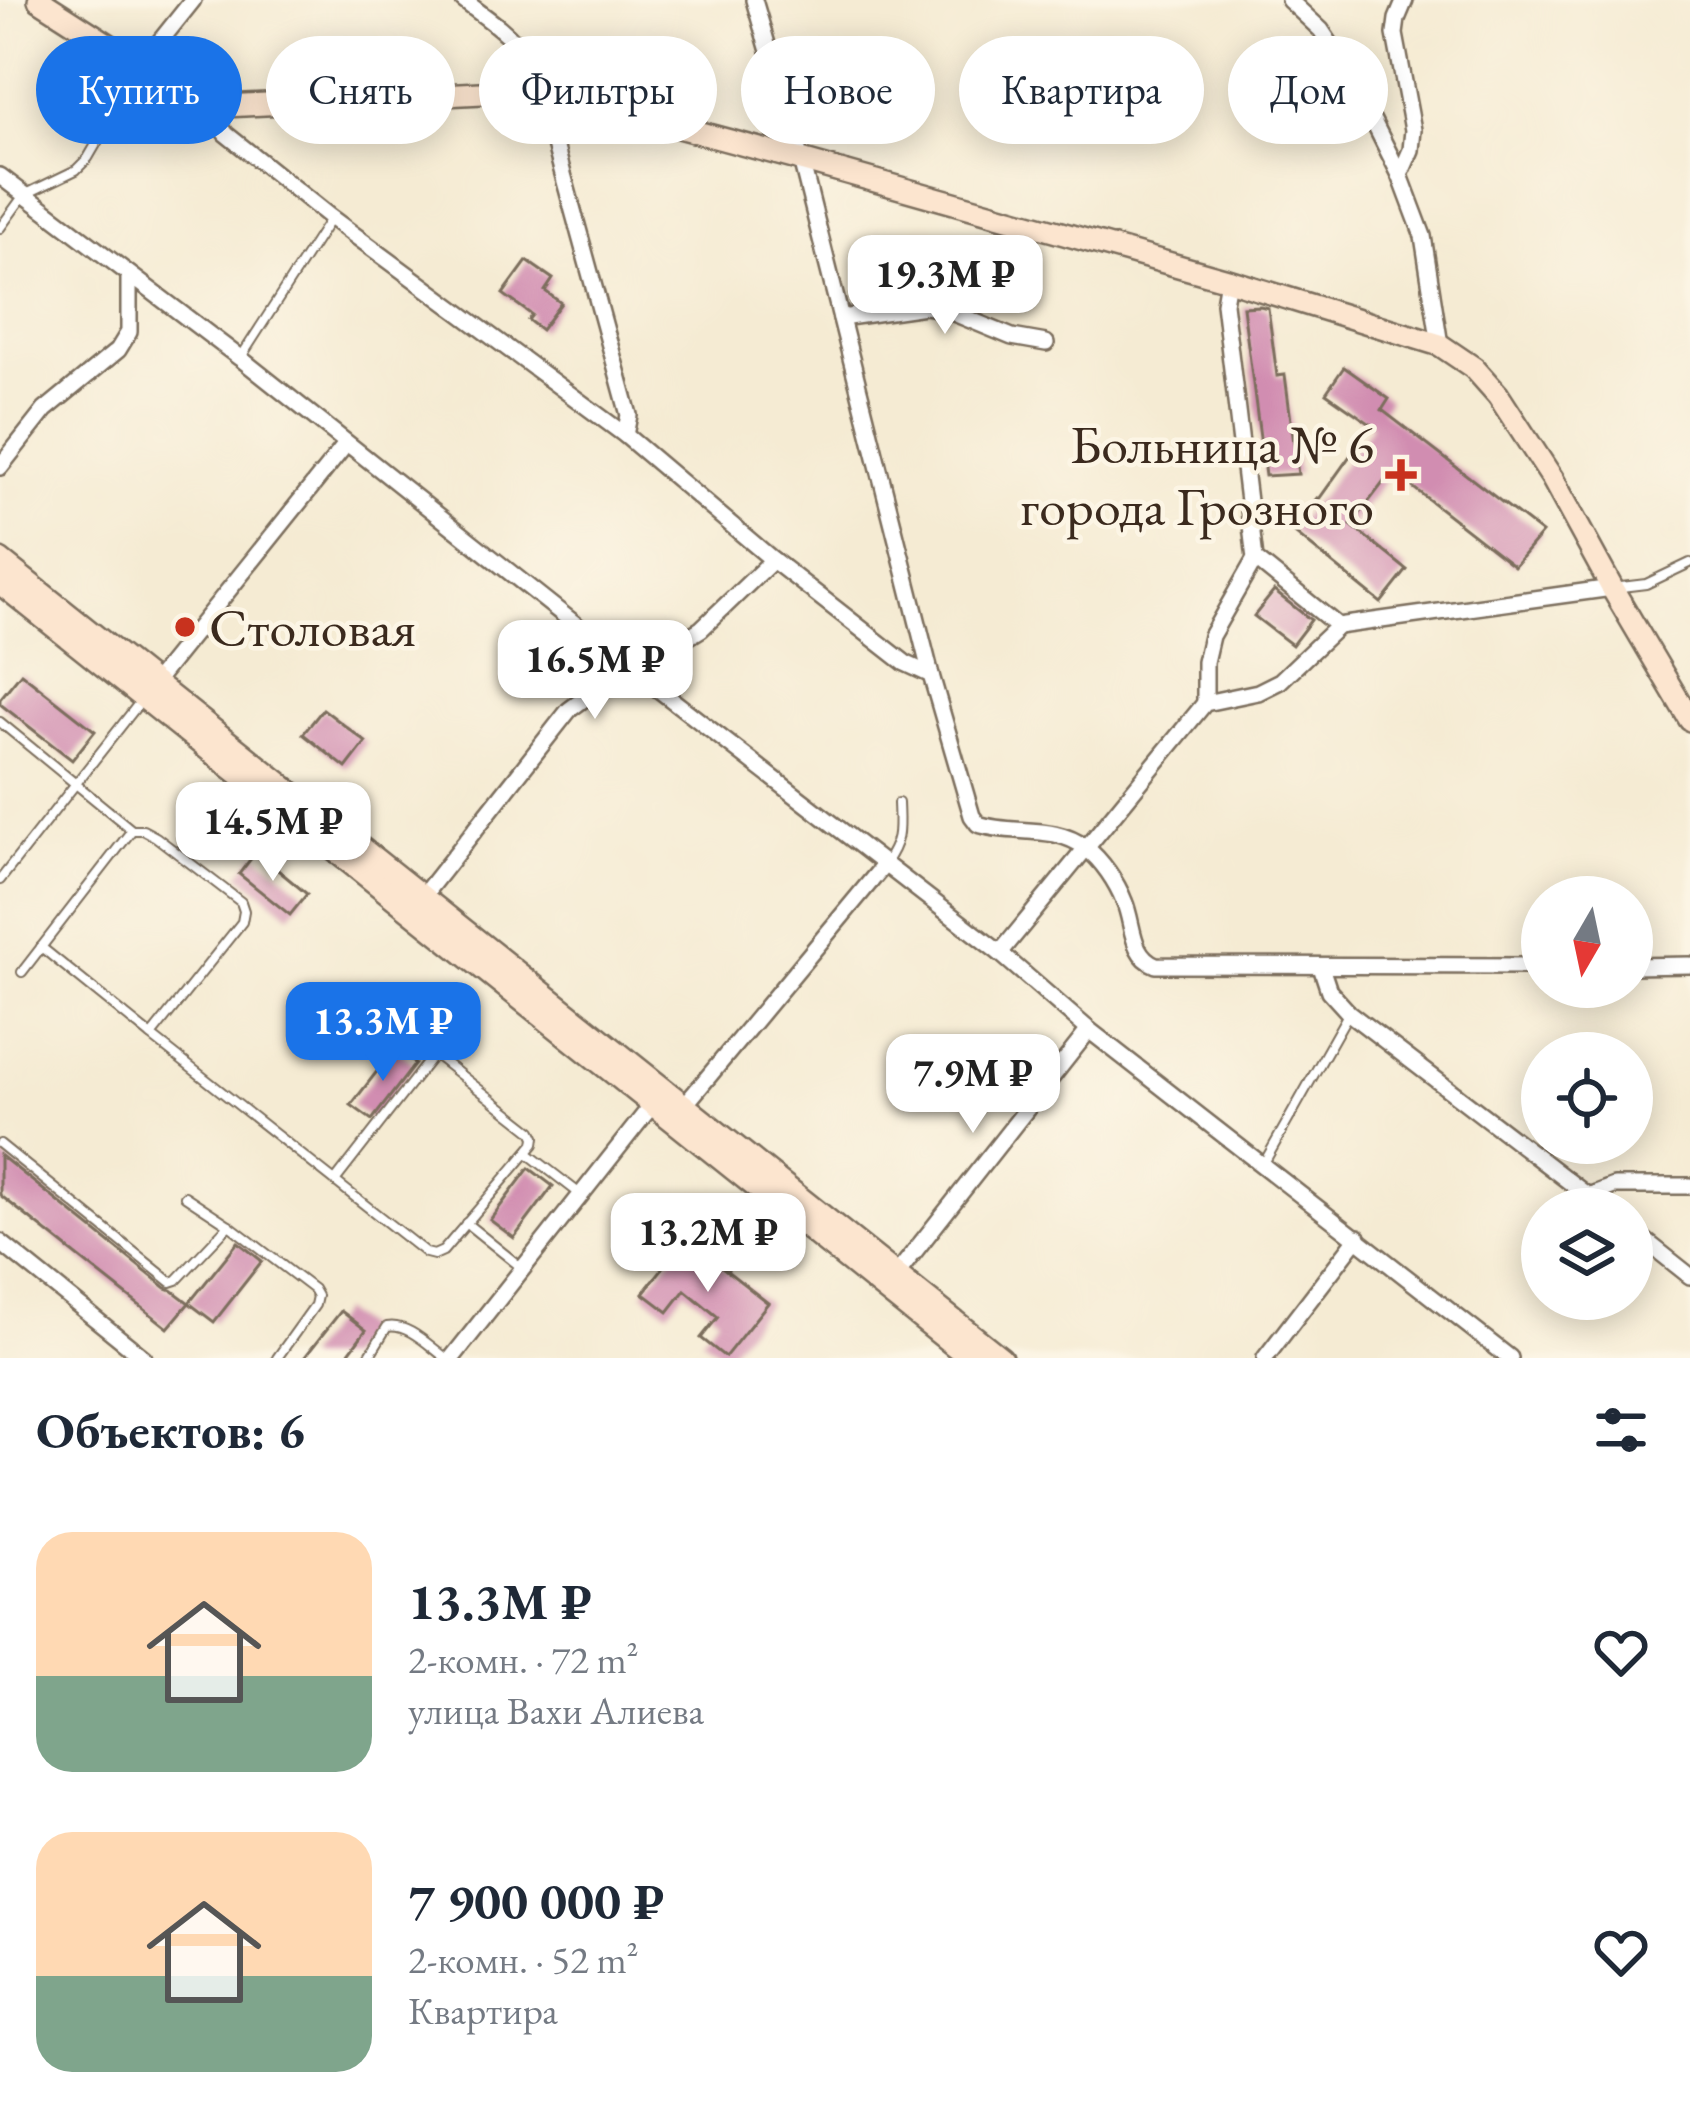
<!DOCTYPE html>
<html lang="ru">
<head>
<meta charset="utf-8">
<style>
	body { margin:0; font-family:"EB Garamond",serif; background:#f2f2f3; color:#1f2937; height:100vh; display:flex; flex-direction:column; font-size:45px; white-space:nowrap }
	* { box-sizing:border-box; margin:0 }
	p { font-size:39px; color:#747a83 }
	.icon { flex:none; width:66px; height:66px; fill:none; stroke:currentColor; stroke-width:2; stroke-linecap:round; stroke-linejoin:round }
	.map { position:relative; height:1358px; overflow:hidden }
	.side { display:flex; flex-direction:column; background:#fff; flex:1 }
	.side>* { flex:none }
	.banner { position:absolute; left:36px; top:36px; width:1620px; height:108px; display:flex; gap:24px }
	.needle { width:78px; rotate:189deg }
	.tools { position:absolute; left:1521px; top:876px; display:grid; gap:24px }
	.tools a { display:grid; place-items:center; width:132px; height:132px; border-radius:50%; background:#fff; box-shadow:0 6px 30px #0003; font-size:60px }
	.price { position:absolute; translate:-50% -102px; padding:0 27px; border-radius:24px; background:#fff; color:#222; font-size:39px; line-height:78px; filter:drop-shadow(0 3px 6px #0008) }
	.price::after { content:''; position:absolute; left:50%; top:72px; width:36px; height:27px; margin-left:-18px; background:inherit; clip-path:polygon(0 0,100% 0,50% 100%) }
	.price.on { background:#1a73e8; color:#fff }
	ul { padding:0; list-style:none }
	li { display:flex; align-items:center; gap:36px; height:300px; padding:0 36px }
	li span { display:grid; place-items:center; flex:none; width:336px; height:240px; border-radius:36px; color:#555 }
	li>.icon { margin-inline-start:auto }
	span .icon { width:144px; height:144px; fill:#fffc; stroke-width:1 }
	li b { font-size:51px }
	h2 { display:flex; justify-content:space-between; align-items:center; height:144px; padding:0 36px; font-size:51px }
	.chip { padding:0 42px; border-radius:54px; background:#fff; box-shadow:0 6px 30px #0003; font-size:42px; line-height:108px }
	.chip.on { background:#1a73e8; color:#fff }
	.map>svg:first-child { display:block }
</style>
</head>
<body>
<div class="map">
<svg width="1690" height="1358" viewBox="0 0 1690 1358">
	<rect width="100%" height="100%" fill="#fcf5e5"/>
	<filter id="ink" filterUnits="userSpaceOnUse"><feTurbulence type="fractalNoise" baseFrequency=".00833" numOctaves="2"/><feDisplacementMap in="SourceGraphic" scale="24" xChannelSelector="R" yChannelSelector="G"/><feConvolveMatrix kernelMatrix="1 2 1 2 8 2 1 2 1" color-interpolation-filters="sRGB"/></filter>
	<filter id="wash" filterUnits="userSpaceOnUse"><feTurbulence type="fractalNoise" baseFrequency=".004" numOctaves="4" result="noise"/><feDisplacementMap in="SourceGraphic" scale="48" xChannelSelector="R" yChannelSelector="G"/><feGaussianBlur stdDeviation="2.7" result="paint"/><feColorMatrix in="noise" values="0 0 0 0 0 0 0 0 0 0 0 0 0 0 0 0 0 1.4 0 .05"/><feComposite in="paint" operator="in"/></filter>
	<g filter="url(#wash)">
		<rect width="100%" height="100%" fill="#f5ebd3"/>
		<g id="blocks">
			<g fill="#d18db1">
				<path d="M527,261L553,279L545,291L561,303L541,330L528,320L532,315L503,294Z"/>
				<path d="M1260,306L1268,308L1277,376L1285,375L1298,474L1265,476L1243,307Z"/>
				<path d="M1344,367L1389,399L1382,410L1542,533L1514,566L1392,471L1351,525L1407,570L1381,603L1291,530L1317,498L1319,499L1372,425L1326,393Z"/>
				<path d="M1274,591L1311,620L1292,645L1254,616Z"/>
				<path d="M21,673L95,731L72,760L0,704V699Z"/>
				<path d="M323,709L366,742L346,768L303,734Z"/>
				<path d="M256,852L307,894L290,915L239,874Z"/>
				<path d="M395,1048L415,1064L372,1120L351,1105Z"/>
				<path d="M0,1155L166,1288L172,1290L189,1303L168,1328L0,1195Z"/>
				<path d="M529,1168L553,1186L514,1238L490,1220Z"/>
				<path d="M686,1239L768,1303L725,1357L701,1338L718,1317L685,1290L668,1312L643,1293Z"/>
				<path d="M238,1242L262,1261L214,1322L189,1303Z"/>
				<path d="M341,1311L366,1330L345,1358H304Z"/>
			</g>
		</g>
	</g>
	<g filter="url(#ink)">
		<use href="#blocks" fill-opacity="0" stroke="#7c6e5d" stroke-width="3"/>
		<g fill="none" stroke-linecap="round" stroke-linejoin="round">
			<g stroke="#7c6e5d" stroke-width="12">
				<g id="lane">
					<path d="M0,228L24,195L76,170L88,158L141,67"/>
					<path d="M241,357L330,219"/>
					<path d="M1613,588L1646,584L1690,563"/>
					<path d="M0,722L132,830"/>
					<path d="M885,863C901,840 899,830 898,803"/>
					<path d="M0,880L140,702"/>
					<path d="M41,947L151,1036"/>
					<path d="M22,972L132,830H143L156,837L241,902L244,911L242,922L151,1036L426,1253L434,1255L443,1251L534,1144L535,1137L532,1131L416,1040"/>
					<path d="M0,1144L171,1282L177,1280L229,1225"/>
					<path d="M527,1153L580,1194"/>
					<path d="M1264,1163L1348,1014"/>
					<path d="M335,1181L434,1054"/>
					<path d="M185,1196L229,1225L313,1289L317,1296L315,1305L277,1358"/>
					<path d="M466,1223L522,1268"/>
					<path d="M368,1358L387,1327C408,1323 429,1346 446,1358"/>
				</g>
			</g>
			<g stroke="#7c6e5d" stroke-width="20">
				<g id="street">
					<path d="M463,0C506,33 520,37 540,90L629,415L625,435"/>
					<path d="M754,0L801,160L931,675L972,816L978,824C1014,836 1053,823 1086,848C1102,860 1117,883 1124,901C1134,924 1130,955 1156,965L1542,966"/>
					<path d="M1289,0L1321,30L1347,69L1400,175L1423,236L1440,345"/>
					<path d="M141,65L193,0"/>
					<path d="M206,107L226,134L330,217L625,435L773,560L905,663L931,675"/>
					<path d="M1400,175L1411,150L1413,130L1395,34L1397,19L1405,0"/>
					<path d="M0,176L240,358L628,666L1000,953L1089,1030L1510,1358"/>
					<path d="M1228,280L1224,303L1255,559L1338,626L1612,588"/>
					<path d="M841,318L925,306L944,309L1012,337L1046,343"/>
					<path d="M0,467L45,410L118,350L129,332V274"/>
					<path d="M154,683L346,444"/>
					<path d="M1205,703V662L1211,636L1255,559"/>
					<path d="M422,897L569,710L628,666L675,645L701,629L773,560"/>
					<path d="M1000,953L1205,703L1258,692L1280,681L1338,626"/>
					<path d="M1632,966L1690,965"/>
					<path d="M1321,967L1329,991L1349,1013L1605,1209"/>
					<path d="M684,1106L885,864"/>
					<path d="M1588,1196L1614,1186H1690"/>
					<path d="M1632,1230L1690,1276"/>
					<path d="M0,1242L144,1358"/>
					<path d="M896,1275L1089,1030"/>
					<path d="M452,1358L652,1105"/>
					<path d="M1265,1358L1358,1237"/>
				</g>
			</g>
			<g stroke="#7c6e5d" stroke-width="26">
				<g id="secondary">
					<path d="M39,0L206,107L540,90L801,160L1228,280L1440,345L1474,368L1498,395L1552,478L1612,588L1690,720"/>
					<path d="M0,560L1001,1358"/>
					<path d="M0,583L970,1358"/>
				</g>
			</g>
			<path stroke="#7c6e5d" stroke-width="3" stroke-dasharray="3 9" stroke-linecap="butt" d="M727,1271L766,1219"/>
			<use href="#lane" stroke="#fff" stroke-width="8"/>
			<use href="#street" stroke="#fff" stroke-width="15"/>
			<use href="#secondary" stroke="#fce5cf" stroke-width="21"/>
		</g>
	</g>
	<g fill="#c8321e" stroke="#fcf5e5" stroke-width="4.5">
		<path d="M1395 457h12v12h12v12h-12v12h-12v-12h-12v-12h12z"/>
		<circle cx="185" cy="627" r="12"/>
	</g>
	<g text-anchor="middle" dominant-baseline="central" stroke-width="9" stroke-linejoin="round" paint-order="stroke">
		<g font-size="54" fill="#3b2a1e" stroke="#fcf5e5" text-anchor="end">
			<text x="1374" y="444">Больница № 6<tspan x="1374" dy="62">города Грозного</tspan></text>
			<text x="209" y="627" text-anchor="start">Столовая</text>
		</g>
	</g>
</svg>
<div class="tools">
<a><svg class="needle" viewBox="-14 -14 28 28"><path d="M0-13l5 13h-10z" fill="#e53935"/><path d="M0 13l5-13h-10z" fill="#747a83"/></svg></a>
<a><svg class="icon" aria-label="locate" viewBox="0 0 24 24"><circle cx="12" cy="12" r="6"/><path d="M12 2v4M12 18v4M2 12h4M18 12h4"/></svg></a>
<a><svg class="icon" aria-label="layers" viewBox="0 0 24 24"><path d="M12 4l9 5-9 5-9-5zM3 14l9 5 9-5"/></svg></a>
</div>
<b class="price" style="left:945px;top:337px">19.3M ₽</b>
<b class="price" style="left:595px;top:722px">16.5M ₽</b>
<b class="price" style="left:273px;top:884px">14.5M ₽</b>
<b class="price on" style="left:383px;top:1084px">13.3M ₽</b>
<b class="price" style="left:973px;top:1136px">7.9M ₽</b>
<b class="price" style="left:708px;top:1295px">13.2M ₽</b>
<div class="banner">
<a class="chip on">Купить</a>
<a class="chip">Снять</a>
<a class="chip">Фильтры</a>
<a class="chip">Новое</a>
<a class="chip">Квартира</a>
<a class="chip">Дом</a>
</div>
</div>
<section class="side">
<h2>Объектов: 6<svg class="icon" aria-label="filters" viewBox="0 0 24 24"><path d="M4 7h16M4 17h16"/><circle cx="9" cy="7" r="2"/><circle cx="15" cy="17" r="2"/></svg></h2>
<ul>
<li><span style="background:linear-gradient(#ffd9b3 60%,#7fa58c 0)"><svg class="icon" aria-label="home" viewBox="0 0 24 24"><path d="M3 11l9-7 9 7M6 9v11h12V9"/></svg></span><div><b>13.3M ₽</b><p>2-комн. · 72 m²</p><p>улица Вахи Алиева</p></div><svg class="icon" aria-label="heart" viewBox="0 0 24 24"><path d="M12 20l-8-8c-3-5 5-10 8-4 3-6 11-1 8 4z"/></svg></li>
<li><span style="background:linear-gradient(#ffd9b3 60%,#7fa58c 0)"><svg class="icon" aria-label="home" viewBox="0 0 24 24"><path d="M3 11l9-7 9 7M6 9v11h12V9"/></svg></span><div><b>7 900 000 ₽</b><p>2-комн. · 52 m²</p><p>Квартира</p></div><svg class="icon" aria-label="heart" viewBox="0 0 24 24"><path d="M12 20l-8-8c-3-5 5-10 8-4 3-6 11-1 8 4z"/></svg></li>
</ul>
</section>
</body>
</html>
